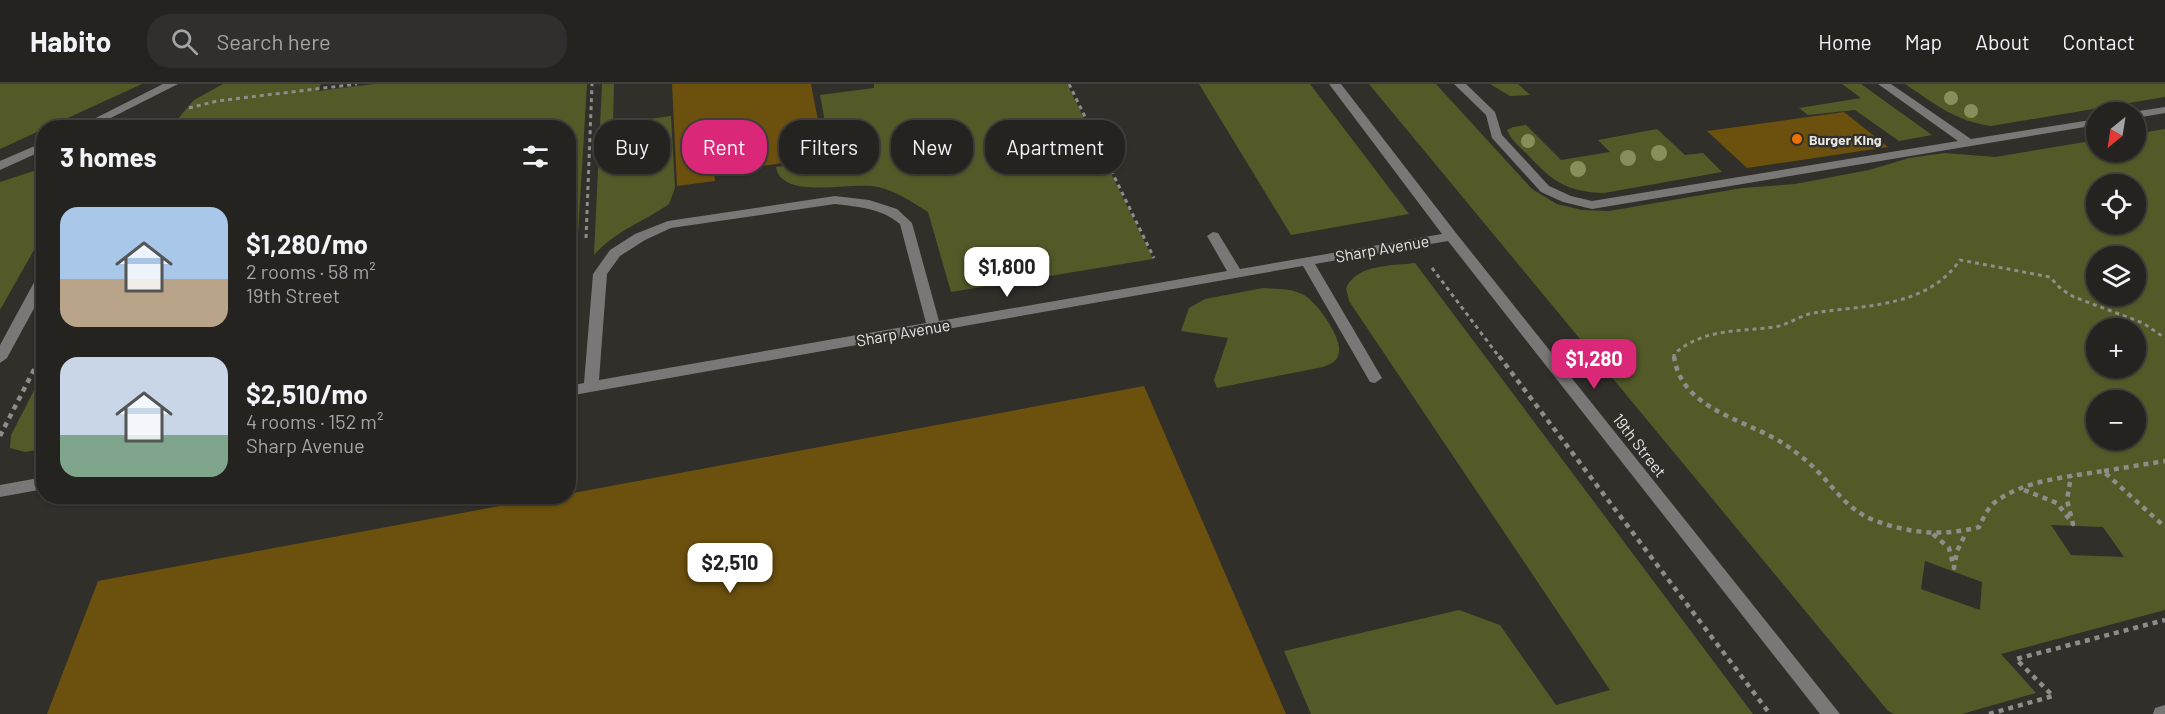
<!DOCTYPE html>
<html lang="en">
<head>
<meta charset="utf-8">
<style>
	body { margin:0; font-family:Barlow,sans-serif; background:#312f2d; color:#f1f3f6; height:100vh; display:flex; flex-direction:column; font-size:22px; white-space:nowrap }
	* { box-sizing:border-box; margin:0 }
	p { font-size:20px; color:#a3a4a5 }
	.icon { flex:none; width:33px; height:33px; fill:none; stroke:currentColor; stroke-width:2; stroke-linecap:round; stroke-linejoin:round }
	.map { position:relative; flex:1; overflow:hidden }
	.panel { position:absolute; left:36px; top:36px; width:540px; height:384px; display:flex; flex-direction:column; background:#252320; border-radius:24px; box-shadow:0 2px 4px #0004,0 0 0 2px #42403e }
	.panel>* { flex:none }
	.banner { position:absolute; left:594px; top:36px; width:570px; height:54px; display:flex; gap:12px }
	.needle { width:39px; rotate:210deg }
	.buttons { position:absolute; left:2086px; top:18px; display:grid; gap:12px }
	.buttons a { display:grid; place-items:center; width:60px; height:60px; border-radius:50%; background:#252320; box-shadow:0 2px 4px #0004,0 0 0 2px #42403e; font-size:30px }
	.price { position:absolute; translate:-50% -51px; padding:0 14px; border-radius:12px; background:#fff; color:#222; font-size:20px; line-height:39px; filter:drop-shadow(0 2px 3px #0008) }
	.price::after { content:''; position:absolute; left:50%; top:36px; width:18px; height:14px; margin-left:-9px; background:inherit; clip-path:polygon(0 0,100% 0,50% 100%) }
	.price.on { background:#db2777; color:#fff }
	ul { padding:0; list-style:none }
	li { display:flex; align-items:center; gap:18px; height:150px; padding:0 24px }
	li span { display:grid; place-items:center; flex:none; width:168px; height:120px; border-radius:18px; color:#555 }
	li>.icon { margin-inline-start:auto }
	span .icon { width:72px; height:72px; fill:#fffc; stroke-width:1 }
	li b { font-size:26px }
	h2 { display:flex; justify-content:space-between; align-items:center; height:72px; padding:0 24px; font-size:26px }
	.tag { padding:0 21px; border-radius:24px; background:#252320; box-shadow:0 2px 4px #0004,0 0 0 2px #42403e; font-size:21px; line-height:54px }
	.tag.on { background:#db2777; color:#fff }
	header { display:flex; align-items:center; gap:36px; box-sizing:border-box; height:84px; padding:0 30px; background:#252320; border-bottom:2px solid #42403e }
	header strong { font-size:28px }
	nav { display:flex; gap:33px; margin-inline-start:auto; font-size:21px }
	.search { width:420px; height:54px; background:#312f2d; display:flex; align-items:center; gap:15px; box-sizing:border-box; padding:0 21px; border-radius:24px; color:#a3a4a5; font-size:22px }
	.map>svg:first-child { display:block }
</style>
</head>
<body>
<header>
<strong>Habito</strong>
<div class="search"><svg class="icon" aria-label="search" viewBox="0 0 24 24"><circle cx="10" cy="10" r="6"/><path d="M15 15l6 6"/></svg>Search here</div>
<nav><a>Home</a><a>Map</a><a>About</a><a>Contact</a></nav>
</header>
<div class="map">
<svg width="2165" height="630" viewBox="0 0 2165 630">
	<rect width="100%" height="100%" fill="#312f2a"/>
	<g fill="#535a28" fill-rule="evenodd">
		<path d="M0,0H142L0,65Z"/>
		<path d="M223,0H321L318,7L374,0H587L577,167L569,184L568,44L171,43L194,16Z"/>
		<path d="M602,0H614L613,40L671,32L675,104L669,120C643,138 615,147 594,171Z"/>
		<path d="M874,0H1067L1153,175L951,208L928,128C912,118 896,107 878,103C852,97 782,117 776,83L832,75L820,11L874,4Z"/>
		<path d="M1199,0H1310L1409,130L1291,151Z"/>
		<path d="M1369,0H1436L1532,105L1557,120L1582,126L1609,127L1742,104L1795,100L1869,86L1909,74L1945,69L1995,73L2097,56V68H2136V50L2165,45V526L2001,570L2036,609L1962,630H1894L1888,627ZM2097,100H2136V140H2097ZM2097,172H2136V212H2097ZM2097,244H2136V284H2097ZM2097,316H2136V356H2097ZM2051,441L2103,443L2124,473L2071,471ZM1925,477L1982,498L1980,526L1921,505Z"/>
		<path d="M1490,0H1518L1530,11L1510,12Z"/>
		<path d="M1842,0H1861L1932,51L1899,57L1855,26L1808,31L1799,24L1861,14Z"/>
		<path d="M1905,0H2165V13L1991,42C1955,37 1935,20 1905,0Z"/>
		<path d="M1526,41L1561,76L1610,68L1598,56L1657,45L1685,71L1703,69L1722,88L1604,109C1567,108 1552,97 1528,71C1520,63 1511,56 1507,46L1513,43Z"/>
		<path d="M43,84V150L0,226V98Z"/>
		<path d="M1415,179L1753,630H1311L1284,567L1459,526L1500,541L1556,621L1610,606L1349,217L1346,204C1357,180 1391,182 1415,179Z"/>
		<path d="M1263,204C1276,205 1292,204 1304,211C1317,218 1342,254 1339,268C1338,277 1331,280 1323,283L1217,304L1214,296L1228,254L1181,247L1189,224L1205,215Z"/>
		<path d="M43,289V365L25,368L10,364L11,351Z"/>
	</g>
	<g fill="#6c500e">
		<path d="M672,0H811L825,73L714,89L715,97L677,102Z"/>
		<path d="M1844,28L1888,63L1747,84L1707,47Z"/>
		<path d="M1144,302L1286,630H47L98,497L553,412H568V410Z"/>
	</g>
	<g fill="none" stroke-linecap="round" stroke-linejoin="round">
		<g stroke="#8f8d89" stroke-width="3" stroke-dasharray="4 4" stroke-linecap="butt">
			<path d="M1069,0L1154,174"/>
			<path d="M189,24L217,17L357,0"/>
			<path d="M159,44L167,36"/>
			<path d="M586,154L592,0"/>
			<path d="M1432,184L1500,274"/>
			<path d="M40,274L44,266"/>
			<path d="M1674,274V270C1704,244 1738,248 1774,243C1788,241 1799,232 1813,229C1865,221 1927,224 1960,176L2050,193L2061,205L2074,213L2143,239L2165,254"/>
		</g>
		<g stroke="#8f8d89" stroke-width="4.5" stroke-dasharray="5 5" stroke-linecap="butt">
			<path d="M1499,272L1770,630"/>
			<path d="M1674,272C1680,320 1733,333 1768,351C1781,357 1792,365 1803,374C1828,393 1841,422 1871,435C1905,449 1944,453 1979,443C1983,435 1987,425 1994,419C2023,396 2068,393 2103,387L2165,443"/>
			<path d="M0,352L41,272"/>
			<path d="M2104,387L2165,377"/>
			<path d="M2024,406L2057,419L2073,440L2067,416L2071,392"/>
			<path d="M1933,450L1949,464L1954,484L1957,467L1966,449"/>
			<path d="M1989,630L2053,612L2016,575L2165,536"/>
		</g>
		<g fill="#7a7777" fill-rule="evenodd">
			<path d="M163,0H178L91,44H76Z"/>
			<path d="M1329,0H1341L1456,149L1840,630H1820L1448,157L1315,180L1382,294L1375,299L1370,298L1303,182L568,312V302L584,299L593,190L610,166L635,150L668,137L835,112L869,116L897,125L912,139L939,237L1227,187L1207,152L1213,148L1218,149L1240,185L1442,150ZM835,120C859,123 881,124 900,140L926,239L599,296L607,190L620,172L645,156L671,144Z"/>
			<path d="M1454,0H1466L1495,28L1502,51L1549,102L1571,112L1592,117L1958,57L1878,0H1891L1971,55L2097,35V41L1592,125L1563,118L1541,108L1492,54L1486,31Z"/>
			<path d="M2165,23V29L2136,34V28H2132Z"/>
			<path d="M44,58V66L0,86V77Z"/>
			<path d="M44,189V206L7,274L0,279V261L37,193Z"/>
			<path d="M44,393V405L0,413V401Z"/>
			<path d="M2165,621V630H2153L2155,624Z"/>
		</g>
	</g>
	<g fill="#888f5b">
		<circle cx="1951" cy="14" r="7"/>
		<circle cx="1971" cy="27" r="7"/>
		<circle cx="1528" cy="57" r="7"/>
		<circle cx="1659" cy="69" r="8"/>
		<circle cx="1628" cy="74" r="8"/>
		<circle cx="1578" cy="85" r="8"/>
	</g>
	<circle fill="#e8710a" stroke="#312f2a" stroke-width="2" cx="1797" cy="55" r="6"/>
	<g text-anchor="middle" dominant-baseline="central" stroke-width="4.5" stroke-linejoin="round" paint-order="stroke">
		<g font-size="14" font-weight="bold" fill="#e8e6e3" stroke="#312f2a" text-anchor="start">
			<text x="1809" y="55">Burger King</text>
		</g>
		<g font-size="16" fill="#e8e6e3" stroke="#312f2a">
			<text transform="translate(1382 164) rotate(-10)">Sharp Avenue</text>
			<text transform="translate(903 248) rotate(-10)">Sharp Avenue</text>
			<text transform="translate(1640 361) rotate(52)">19th Street</text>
		</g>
	</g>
</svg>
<div class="buttons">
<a><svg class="needle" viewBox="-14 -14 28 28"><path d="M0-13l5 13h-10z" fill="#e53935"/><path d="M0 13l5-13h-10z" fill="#a3a4a5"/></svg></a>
<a><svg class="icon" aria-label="locate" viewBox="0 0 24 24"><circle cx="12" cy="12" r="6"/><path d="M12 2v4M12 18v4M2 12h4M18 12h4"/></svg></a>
<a><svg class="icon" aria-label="layers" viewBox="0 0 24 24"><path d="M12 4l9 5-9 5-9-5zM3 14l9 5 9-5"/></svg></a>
<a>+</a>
<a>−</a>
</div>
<b class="price" style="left:1007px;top:214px">$1,800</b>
<b class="price on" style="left:1594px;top:306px">$1,280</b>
<b class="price" style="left:730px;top:510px">$2,510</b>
<div class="banner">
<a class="tag">Buy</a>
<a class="tag on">Rent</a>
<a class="tag">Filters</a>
<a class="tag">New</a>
<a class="tag">Apartment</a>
</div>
<section class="panel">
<h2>3 homes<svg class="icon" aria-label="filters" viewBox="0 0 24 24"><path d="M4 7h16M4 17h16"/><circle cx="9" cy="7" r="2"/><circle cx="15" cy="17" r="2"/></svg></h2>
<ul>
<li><span style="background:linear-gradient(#a9c7e8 60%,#b9a48a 0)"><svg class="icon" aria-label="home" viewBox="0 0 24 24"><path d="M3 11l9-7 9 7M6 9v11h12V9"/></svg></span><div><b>$1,280/mo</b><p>2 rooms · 58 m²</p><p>19th Street</p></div></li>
<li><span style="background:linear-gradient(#c9d6e8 65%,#7fa58c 0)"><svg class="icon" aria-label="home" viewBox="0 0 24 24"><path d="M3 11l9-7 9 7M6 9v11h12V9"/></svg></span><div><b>$2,510/mo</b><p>4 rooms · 152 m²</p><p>Sharp Avenue</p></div></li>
</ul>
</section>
</div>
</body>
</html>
